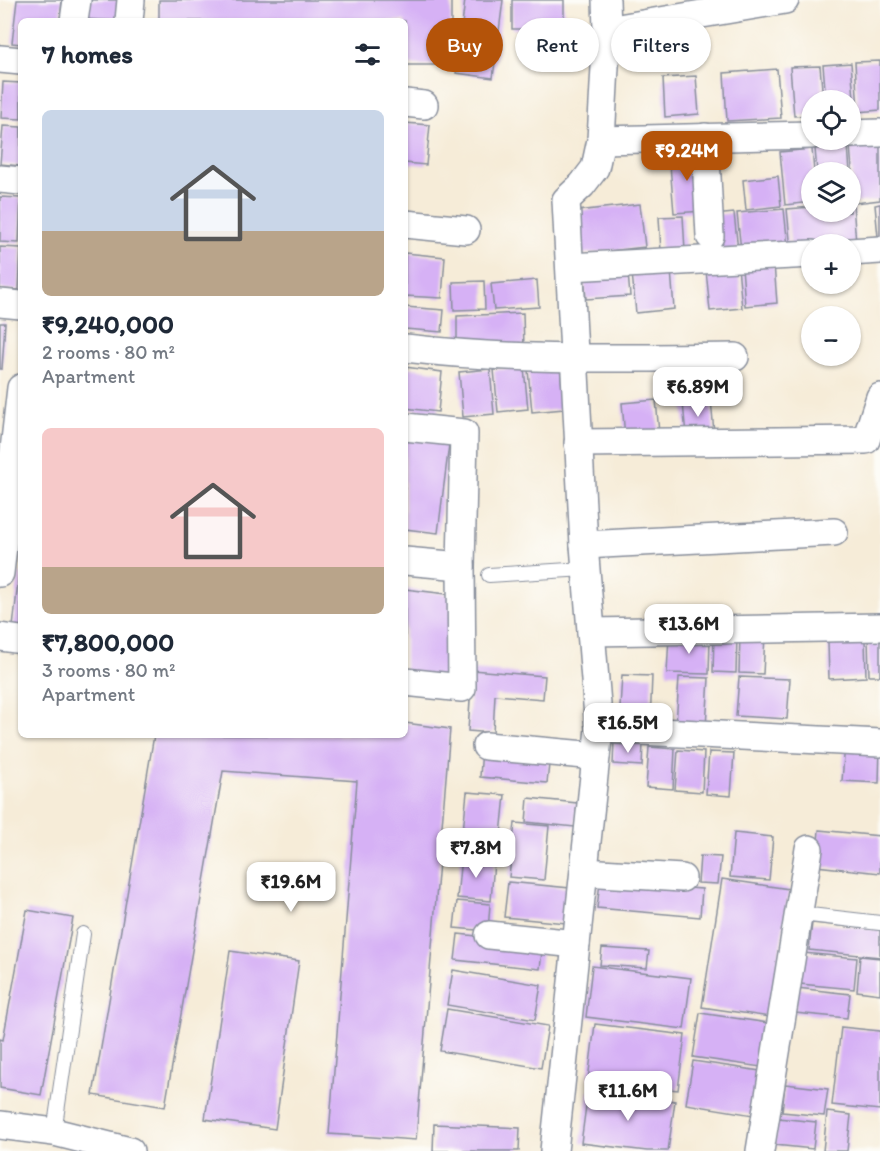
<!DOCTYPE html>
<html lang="en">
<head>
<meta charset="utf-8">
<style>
	body { margin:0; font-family:Itim,sans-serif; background:#f6f6f7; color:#1f2937; height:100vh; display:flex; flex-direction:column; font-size:22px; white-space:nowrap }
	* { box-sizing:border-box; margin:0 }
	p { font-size:20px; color:#747a83 }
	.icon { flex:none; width:33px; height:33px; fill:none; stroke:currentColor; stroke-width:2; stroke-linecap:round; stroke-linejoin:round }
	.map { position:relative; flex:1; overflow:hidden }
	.sheet { position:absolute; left:18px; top:18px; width:390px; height:720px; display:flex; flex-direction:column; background:#fff; border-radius:9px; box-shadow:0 2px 4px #0004 }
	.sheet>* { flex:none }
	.top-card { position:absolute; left:426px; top:18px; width:363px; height:54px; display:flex; gap:12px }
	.controls { position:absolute; left:801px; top:90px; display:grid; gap:12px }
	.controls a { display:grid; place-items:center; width:60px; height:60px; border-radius:50%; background:#fff; box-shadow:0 2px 4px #0004; font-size:30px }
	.price { position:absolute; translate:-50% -51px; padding:0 14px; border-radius:12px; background:#fff; color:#222; font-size:20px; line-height:39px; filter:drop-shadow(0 2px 3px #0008) }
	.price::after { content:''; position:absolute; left:50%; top:36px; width:18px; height:14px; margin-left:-9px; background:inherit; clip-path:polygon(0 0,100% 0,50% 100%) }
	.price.selected { background:#b45309; color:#fff }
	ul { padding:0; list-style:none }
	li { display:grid; align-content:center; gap:12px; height:318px; padding:0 24px }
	li span { display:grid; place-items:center; height:186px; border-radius:9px; color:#555 }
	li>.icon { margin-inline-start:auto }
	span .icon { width:108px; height:108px; fill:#fffc; stroke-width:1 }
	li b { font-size:26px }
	h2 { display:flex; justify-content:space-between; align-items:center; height:72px; padding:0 24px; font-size:26px }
	.chip { padding:0 21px; border-radius:27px; background:#fff; box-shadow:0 2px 4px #0004; font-size:21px; line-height:54px }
	.chip.selected { background:#b45309; color:#fff }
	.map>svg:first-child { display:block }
</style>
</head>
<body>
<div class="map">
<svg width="880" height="1151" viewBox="0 0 880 1151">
	<rect width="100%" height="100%" fill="#fdfcf7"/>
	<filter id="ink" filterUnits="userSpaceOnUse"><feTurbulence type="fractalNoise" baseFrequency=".0167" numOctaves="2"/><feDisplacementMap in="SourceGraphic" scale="12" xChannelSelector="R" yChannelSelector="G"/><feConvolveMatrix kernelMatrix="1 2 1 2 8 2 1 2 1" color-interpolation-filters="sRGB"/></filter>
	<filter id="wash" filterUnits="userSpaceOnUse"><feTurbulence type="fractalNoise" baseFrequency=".008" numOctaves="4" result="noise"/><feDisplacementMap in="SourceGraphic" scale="24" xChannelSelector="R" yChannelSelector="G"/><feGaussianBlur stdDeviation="1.35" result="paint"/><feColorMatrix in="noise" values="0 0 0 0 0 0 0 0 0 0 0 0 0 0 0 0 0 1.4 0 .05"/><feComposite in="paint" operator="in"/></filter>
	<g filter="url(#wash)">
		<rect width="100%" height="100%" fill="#f6ecd8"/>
		<g id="blocks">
			<g fill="#d6b1f5">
				<path d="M17,0H62L60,21H21V44L12,43Z"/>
				<path d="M83,0H125L122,21L81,19Z"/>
				<path d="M159,0H451V65H405V21H159Z"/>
				<path d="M465,0H503L493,78L456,73Z"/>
				<rect x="512" y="0" width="52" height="29"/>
				<path d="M880,61V110L858,112L855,62Z"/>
				<path d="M851,63L855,110L850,111V100H826L823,65Z"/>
				<path d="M820,66L823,100H812V115L794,116L790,67Z"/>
				<path d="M777,69L781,118L727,121L724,73Z"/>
				<path d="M696,76L699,114L665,117L663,78Z"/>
				<path d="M3,82L21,83V119L1,118Z"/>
				<path d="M405,123L430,125L426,165L405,163Z"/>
				<path d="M3,126L21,127V166L0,164Z"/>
				<path d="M880,143V200L855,203L850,146Z"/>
				<path d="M848,146L850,172H817L815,149Z"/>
				<path d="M812,149L814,172H812V202L785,205L780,152Z"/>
				<path d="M700,151L704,211L674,213L669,153Z"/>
				<path d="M778,176L781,206L746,210L743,180Z"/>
				<path d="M0,197L21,198L19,243L0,242Z"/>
				<path d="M850,203H853L856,244H812L791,250L787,209L812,207V212H850Z"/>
				<path d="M640,204L645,247L582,254L577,211Z"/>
				<path d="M880,204V237H878L875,205Z"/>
				<path d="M784,209L788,247L741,251L737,213Z"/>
				<path d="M734,213L738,250L718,252L714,215Z"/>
				<path d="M683,216L685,251L661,252L659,217Z"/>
				<path d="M0,247L21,248L19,290L0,289Z"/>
				<path d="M405,253L445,257L442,298L405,296Z"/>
				<path d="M774,264L777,303L745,306L742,267Z"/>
				<path d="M738,267L742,308L710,311L706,270Z"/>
				<path d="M671,270L674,309L636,313L632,273Z"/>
				<path d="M628,273L630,296L586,299L584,276Z"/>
				<path d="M537,280L539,307L494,310L491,284Z"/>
				<path d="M484,281L485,309L454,310L453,282Z"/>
				<path d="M405,307L444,310L442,332L405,329Z"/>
				<path d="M523,313L524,348L457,350V316Z"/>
				<path d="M0,323H5L2,369H0Z"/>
				<path d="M405,367L442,372L438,412L405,408Z"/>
				<path d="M560,367L564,409L532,412L528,370Z"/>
				<path d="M524,368L528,409L498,412L494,370Z"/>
				<path d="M490,369L494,414L463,417L459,372Z"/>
				<path d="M656,400L659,433L625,437L622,403Z"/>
				<path d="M711,400L714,432L686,435L683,403Z"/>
				<path d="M405,438L449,444L438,533L405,529Z"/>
				<path d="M19,573H21V628L13,627Z"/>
				<path d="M405,589L455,595L456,680L405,673Z"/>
				<path d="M740,634L765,635L763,674L739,673Z"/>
				<path d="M669,636L710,637L709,674L667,673Z"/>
				<path d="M714,636H737L736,673L713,672Z"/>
				<path d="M880,637V676H869L868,638Z"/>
				<path d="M865,639L866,677L829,679L828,641Z"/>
				<path d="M472,670L545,676L543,699L495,695L493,733L468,731Z"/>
				<path d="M622,675L652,676L650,725L619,724Z"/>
				<path d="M679,677L709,678L706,727L676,726Z"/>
				<path d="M739,677L790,679L787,719L736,716Z"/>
				<path d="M405,723L450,729L416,1140L329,1134L357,781L223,771L165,1107L93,1095L154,735H405Z"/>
				<path d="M614,741L643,743L642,766L613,764Z"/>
				<path d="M845,744L880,746L879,783L842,781Z"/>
				<path d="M649,747L675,749L673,789L646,787Z"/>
				<path d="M482,748L550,755L547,783L480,777Z"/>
				<path d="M678,750L704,752L702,792L675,790Z"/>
				<path d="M709,752L734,753L731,796L706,794Z"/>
				<path d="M467,792L505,795L499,855L461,851Z"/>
				<path d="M528,798L577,803L575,827L526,822Z"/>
				<path d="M515,823L549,826L544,880L509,877Z"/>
				<path d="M819,830L880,836V873L816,866Z"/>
				<path d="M734,833L773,837L769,880L730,877Z"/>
				<path d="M700,856L721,857L718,884L698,883Z"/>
				<path d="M461,857L494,861L491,901L457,898Z"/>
				<path d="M722,879L789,889L770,1017L702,1007Z"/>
				<path d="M508,882L570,888L566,923L504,917Z"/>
				<path d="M600,882L702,889L700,917L597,908Z"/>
				<path d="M457,901L490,904L488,931L454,928Z"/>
				<path d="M27,910L73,918L41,1095L0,1088V1039L3,1040Z"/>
				<path d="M812,923L880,930V957L809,950Z"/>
				<path d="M458,934L543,943L540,969L455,960Z"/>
				<path d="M602,948L649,951L647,968L600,965Z"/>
				<path d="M230,951L299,961L275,1129L205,1119Z"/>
				<path d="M803,953L857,958L854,989L800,984Z"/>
				<path d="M860,956L880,958V994L857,991Z"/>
				<path d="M592,966L691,978L684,1029L586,1017Z"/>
				<path d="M453,970L541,985L535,1020L447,1005Z"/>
				<path d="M797,988L850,994L847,1018L795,1013Z"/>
				<path d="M447,1009L548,1026L541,1068L440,1051Z"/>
				<path d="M700,1013L768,1023L761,1067L693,1057Z"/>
				<path d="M595,1024L685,1035L678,1090L588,1080Z"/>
				<path d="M841,1027L880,1031V1110L832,1105Z"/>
				<path d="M693,1061L760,1071L753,1115L686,1104Z"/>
				<path d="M785,1084L828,1089L824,1116L782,1112Z"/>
				<path d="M588,1091L675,1101L668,1151H647L581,1143Z"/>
				<path d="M827,1112L851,1115L847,1151H823Z"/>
				<path d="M778,1118L816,1122L813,1149L775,1145Z"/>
				<path d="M434,1124L520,1128L519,1151H433Z"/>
			</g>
		</g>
	</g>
	<g filter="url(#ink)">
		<use href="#blocks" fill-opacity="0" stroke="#888e9b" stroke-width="1.5"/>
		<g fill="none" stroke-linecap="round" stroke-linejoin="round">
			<g stroke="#888e9b" stroke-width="16">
				<g id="service">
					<path d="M489,575L585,569"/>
					<path d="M810,915L880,923"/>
					<path d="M54,1132L83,934"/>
				</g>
			</g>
			<g stroke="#888e9b" stroke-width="30">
				<g id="minor">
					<path d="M74,21L77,0"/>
					<path d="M129,21L131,0"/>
					<path d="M607,30L785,0"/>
					<path d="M0,59L21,61"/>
					<path d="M405,103L424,105"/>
					<path d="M850,134L880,133"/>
					<path d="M705,137L710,236"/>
					<path d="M601,140L812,135"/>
					<path d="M0,179L21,181"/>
					<path d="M405,224L466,230"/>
					<path d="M850,252L880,250"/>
					<path d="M570,267L812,254"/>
					<path d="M0,303L21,305"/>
					<path d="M405,348C515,361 625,358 735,357"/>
					<path d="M405,427L464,433L461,566L462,688L405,682"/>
					<path d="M578,443L866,440L880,397"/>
					<path d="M584,545L834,532"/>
					<path d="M405,561L461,566"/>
					<path d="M0,573L21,388"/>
					<path d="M591,632L880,627"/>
					<path d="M0,637L21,640"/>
					<path d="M599,729L880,743"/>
					<path d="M486,746L596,756"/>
					<path d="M584,872L682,878"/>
					<path d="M489,935L576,944"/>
					<path d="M0,1125L54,1132L130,1151"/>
					<path d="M554,1151L599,729L584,545L566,200L582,185L595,168L601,140L607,30L606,0"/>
					<path d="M760,1151L809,849"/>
				</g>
			</g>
			<use href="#service" stroke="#fff" stroke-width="14"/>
			<use href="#minor" stroke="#fff" stroke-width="27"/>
		</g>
	</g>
</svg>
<div class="controls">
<a><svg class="icon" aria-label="locate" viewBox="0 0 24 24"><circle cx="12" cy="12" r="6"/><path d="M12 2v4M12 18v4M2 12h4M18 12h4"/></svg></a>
<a><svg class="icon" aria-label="layers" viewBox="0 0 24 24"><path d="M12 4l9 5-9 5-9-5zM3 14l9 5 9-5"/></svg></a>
<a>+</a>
<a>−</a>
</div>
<b class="price selected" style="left:687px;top:182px">₹9.24M</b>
<b class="price" style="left:698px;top:418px">₹6.89M</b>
<b class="price" style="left:689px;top:655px">₹13.6M</b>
<b class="price" style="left:628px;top:754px">₹16.5M</b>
<b class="price" style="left:476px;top:879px">₹7.8M</b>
<b class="price" style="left:291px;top:913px">₹19.6M</b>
<b class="price" style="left:628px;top:1122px">₹11.6M</b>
<div class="top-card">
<a class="chip selected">Buy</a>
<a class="chip">Rent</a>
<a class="chip">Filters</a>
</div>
<section class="sheet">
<h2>7 homes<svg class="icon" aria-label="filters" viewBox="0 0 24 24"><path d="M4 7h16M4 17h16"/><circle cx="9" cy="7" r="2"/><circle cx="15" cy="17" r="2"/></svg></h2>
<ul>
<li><span style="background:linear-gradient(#c9d6e8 65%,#b9a48a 0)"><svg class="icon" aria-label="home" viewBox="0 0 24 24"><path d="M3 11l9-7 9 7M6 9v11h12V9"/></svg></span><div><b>₹9,240,000</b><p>2 rooms · 80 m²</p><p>Apartment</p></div></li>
<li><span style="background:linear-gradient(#f6c9c9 75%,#b9a48a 0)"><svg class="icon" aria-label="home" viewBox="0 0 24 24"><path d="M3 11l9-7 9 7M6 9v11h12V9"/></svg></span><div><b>₹7,800,000</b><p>3 rooms · 80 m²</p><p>Apartment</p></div></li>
</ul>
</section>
</div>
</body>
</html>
